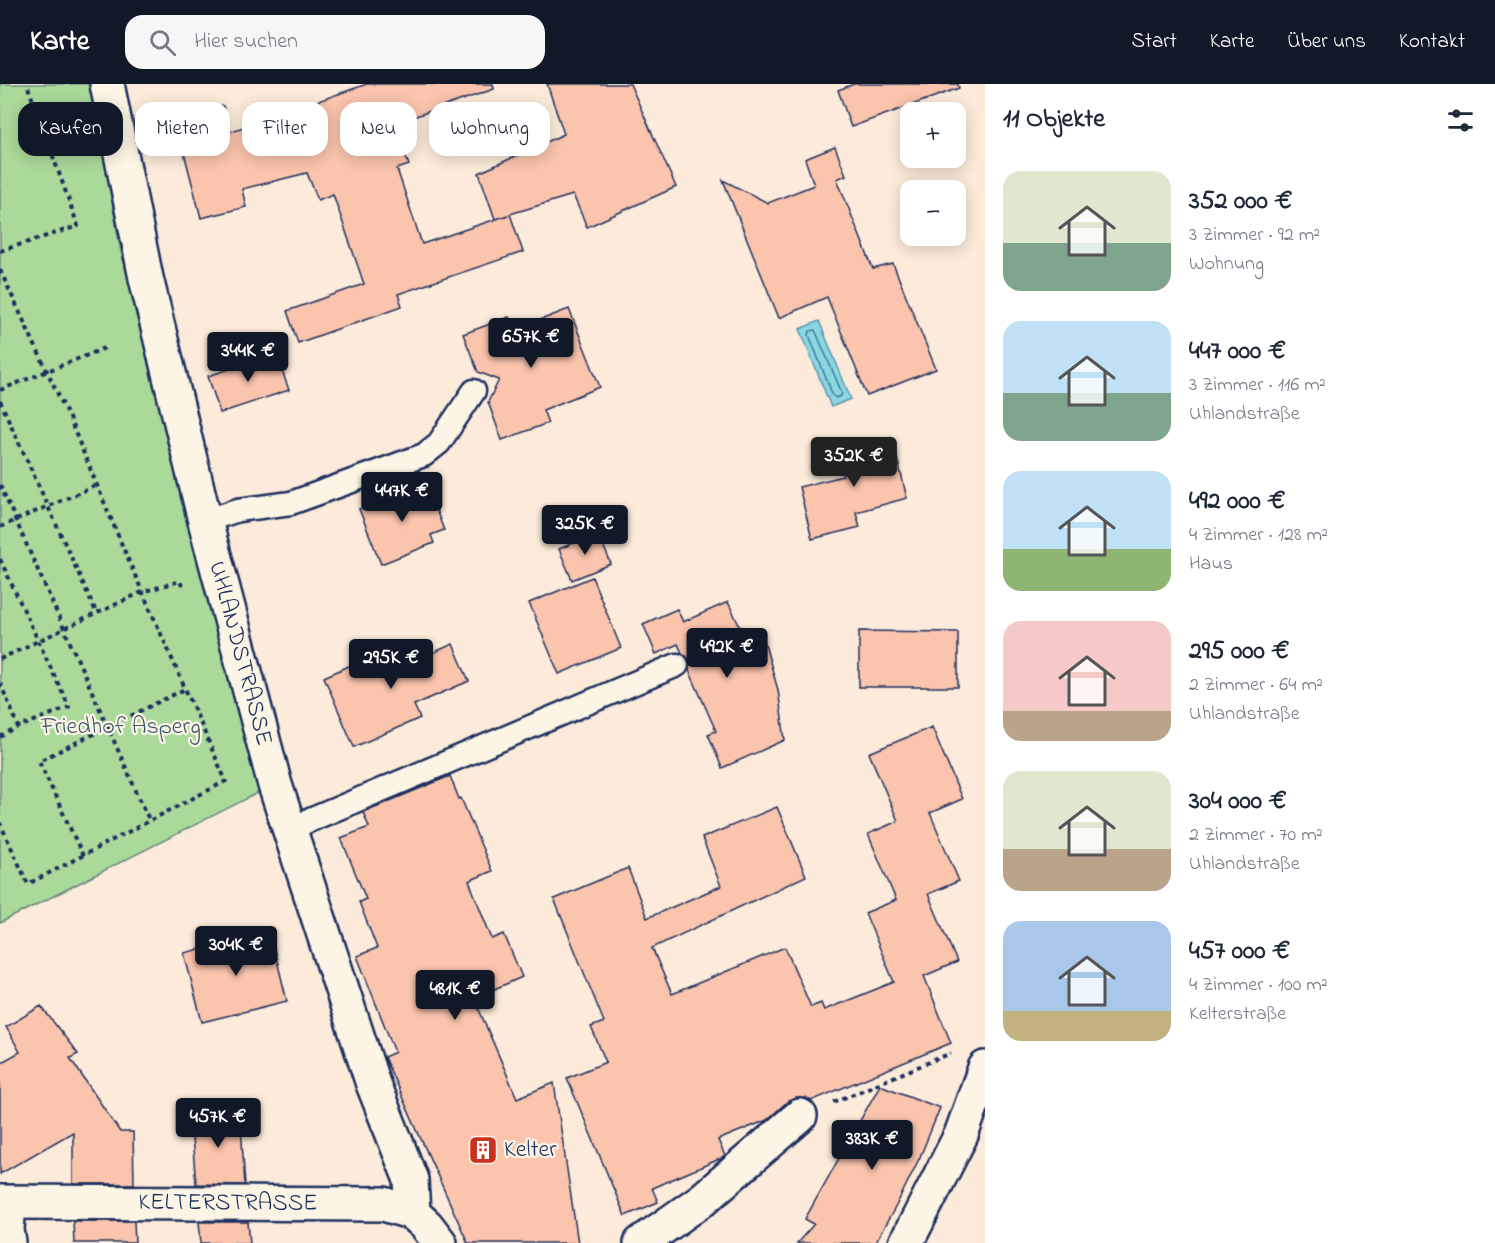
<!DOCTYPE html>
<html lang="de">
<head>
<meta charset="utf-8">
<style>
	body { margin:0; font-family:"Indie Flower",sans-serif; background:#f6f6f7; color:#1f2937; height:100vh; display:flex; flex-direction:column; font-size:22px; white-space:nowrap }
	* { box-sizing:border-box; margin:0 }
	p { font-size:20px; color:#747a83 }
	.icon { flex:none; width:33px; height:33px; fill:none; stroke:currentColor; stroke-width:2; stroke-linecap:round; stroke-linejoin:round }
	.map { position:relative; flex:1; overflow:hidden }
	.side { display:flex; flex-direction:column; background:#fff; width:510px }
	.side>* { flex:none }
	.guide { position:absolute; left:18px; top:18px; width:570px; height:54px; display:flex; gap:12px }
	.controls { position:absolute; left:900px; top:18px; display:grid; gap:12px }
	.controls a { display:grid; place-items:center; width:66px; height:66px; border-radius:12px; background:#fff; box-shadow:0 3px 15px #0003; font-size:30px }
	.price { position:absolute; translate:-50% -51px; padding:0 14px; border-radius:6px; background:#111827; color:#fff; font-size:20px; line-height:39px; filter:drop-shadow(0 2px 3px #0008) }
	.price::after { content:''; position:absolute; left:50%; top:36px; width:18px; height:14px; margin-left:-9px; background:inherit; clip-path:polygon(0 0,100% 0,50% 100%) }
	.price.current { background:#222; color:#fff }
	ul { padding:0; list-style:none }
	li { display:flex; align-items:center; gap:18px; height:150px; padding:0 18px }
	li span { display:grid; place-items:center; flex:none; width:168px; height:120px; border-radius:18px; color:#555 }
	li>.icon { margin-inline-start:auto }
	span .icon { width:72px; height:72px; fill:#fffc; stroke-width:1 }
	li b { font-size:26px }
	h2 { display:flex; justify-content:space-between; align-items:center; height:72px; padding:0 18px; font-size:26px }
	.pill { padding:0 21px; border-radius:18px; background:#fff; box-shadow:0 3px 15px #0003; font-size:21px; line-height:54px }
	.pill.current { background:#111827; color:#fff }
	header { display:flex; align-items:center; gap:36px; box-sizing:border-box; height:84px; padding:0 30px; background:#111827; color:#fff }
	header strong { font-size:28px }
	nav { display:flex; gap:33px; margin-inline-start:auto; font-size:21px }
	.search { width:420px; height:54px; background:#f6f6f7; display:flex; align-items:center; gap:15px; box-sizing:border-box; padding:0 21px; border-radius:18px; color:#747a83; font-size:22px }
	main { display:flex; flex:1; min-height:0 }
	.map>svg:first-child { display:block }
</style>
</head>
<body>
<header>
<strong>Karte</strong>
<div class="search"><svg class="icon" aria-label="search" viewBox="0 0 24 24"><circle cx="10" cy="10" r="6"/><path d="M15 15l6 6"/></svg>Hier suchen</div>
<nav><a>Start</a><a>Karte</a><a>Über uns</a><a>Kontakt</a></nav>
</header>
<main>
<div class="map">
<svg width="985" height="1159" viewBox="0 0 985 1159">
	<rect width="100%" height="100%" fill="#fcebda"/>
	<filter id="ink" filterUnits="userSpaceOnUse"><feTurbulence type="fractalNoise" baseFrequency=".0167" numOctaves="2"/><feDisplacementMap in="SourceGraphic" scale="12" xChannelSelector="R" yChannelSelector="G"/><feConvolveMatrix kernelMatrix="1 2 1 2 8 2 1 2 1" color-interpolation-filters="sRGB"/></filter>
	<g filter="url(#ink)">
		<path fill="#aada9a" stroke="#62847c" stroke-width="1.5" d="M0,0H92L120,163L210,524L266,705L0,839Z"/>
		<path fill="#88d8e3" stroke="#5c94ae" stroke-width="1.5" d="M819,237L851,315L831,323L800,245Z"/>
		<g fill="none" stroke-linecap="round" stroke-linejoin="round">
			<path stroke="#477393" stroke-width="1.5" d="M815,246L842,309L841,312L837,314L833,312L809,251L810,247Z"/>
		</g>
		<g fill="#fac4ad" stroke="#1b2f5e" stroke-width="1.5">
			<path d="M367,0H493L494,5L393,40L409,81L397,85L422,160L508,131L495,135L479,89L564,50L547,0H630L676,103L587,143L573,111L510,130L523,168L398,210L402,222L298,259L287,227L364,200L333,110L318,116L307,89L242,105L246,123L201,134L175,34L223,22L229,48Z"/>
			<path d="M854,0H958L959,4L851,43L838,6Z"/>
			<path d="M835,63L846,91L837,95L873,185L893,180L936,285L867,312L827,213L779,234L723,96L768,119L814,101L805,75Z"/>
			<path d="M569,225L600,303L543,326L548,339L502,356L488,318L499,296L478,288L463,250L509,233L514,246Z"/>
			<path d="M276,270L289,306L220,329L208,292Z"/>
			<path d="M892,353L907,414L856,428L860,443L812,455L799,403L843,392L836,368Z"/>
			<path d="M425,398L444,446L431,451L434,459L381,480L359,425Z"/>
			<path d="M598,449L611,480L572,496L559,465Z"/>
			<path d="M592,493L621,564L559,590L529,519Z"/>
			<path d="M728,518L742,547L762,550L778,606L785,656L722,684L708,650L716,647L689,586V575L682,569L678,560L656,570L643,540L677,525L683,538Z"/>
			<path d="M859,547L958,548V603H859Z"/>
			<path d="M453,560L469,597L414,621L420,634L354,663L324,593L390,564L398,584Z"/>
			<path d="M932,643L962,715L930,729L959,797L928,810L957,878L924,892L951,959L811,1017L806,1014H797L788,1017L767,1036L718,1056L725,1072L722,1074L652,1104L658,1118L625,1132L567,994L606,978L591,943L604,938L554,815L628,784L647,834L721,802L702,754L777,723L806,792L652,864L672,910L785,863L811,923L821,919L824,926L894,898L865,829L896,816L868,750L898,737L869,669Z"/>
			<path d="M450,692L459,715L461,714L492,787L469,797L492,855L504,850L522,893L474,914L517,1014L554,999L578,1159H468L384,973L395,968L357,872L377,864L359,818L366,815L341,754L369,743L363,728Z"/>
			<path d="M270,848L287,917L202,938L184,869Z"/>
			<path d="M41,922L78,970L70,974L120,1048H133L134,1100H73V1048L0,1090V979L20,968L6,943Z"/>
			<path d="M880,1001L940,1024L920,1073L896,1122L875,1159H797L814,1140L805,1135Z"/>
			<path d="M240,1028L245,1101L196,1100L190,1032Z"/>
			<path d="M73,1137H134L135,1159H74Z"/>
			<path d="M199,1138H248L250,1159H201Z"/>
		</g>
		<g fill="none" stroke-linecap="round" stroke-linejoin="round">
			<g stroke="#1b2f5e" stroke-width="27">
				<g id="service">
					<path d="M205,437L238,426L291,419L424,371L439,359L474,307"/>
					<path d="M289,745L677,581"/>
				</g>
			</g>
			<g stroke="#1b2f5e" stroke-width="38">
				<g id="minor">
					<path id="s1" d="M107,0L146,194L205,437L275,701L373,1000L411,1096L413,1129"/>
					<path id="s2" d="M0,1118L384,1120L413,1129L427,1142L440,1159"/>
					<path d="M9,1120L7,1146L9,1159"/>
					<path d="M641,1159L702,1116L800,1032"/>
				</g>
			</g>
			<g stroke="#1b2f5e" stroke-width="38">
				<path id="secondary" d="M906,1159L961,1051L985,984"/>
			</g>
			<g stroke="#1b2f5e" stroke-width="4" stroke-dasharray="4.5 4.5" stroke-linecap="butt">
				<path d="M0,167L78,142L27,0"/>
				<path d="M0,186L69,334L127,473L226,697L28,800L0,739"/>
				<path d="M0,306L105,264"/>
				<path d="M0,317L97,530"/>
				<path d="M0,401L150,738"/>
				<path d="M0,443L97,401"/>
				<path d="M0,475L69,623L19,643L0,653"/>
				<path d="M0,575L142,508L180,497L182,502"/>
				<path d="M0,599L19,643"/>
				<path d="M83,772L39,677L185,605"/>
				<path d="M834,1018L951,969"/>
			</g>
			<use href="#service" stroke="#fcf5e5" stroke-width="22"/>
			<use href="#minor" stroke="#fcf5e5" stroke-width="33"/>
			<use href="#secondary" stroke="#fcf5e5" stroke-width="33"/>
		</g>
	</g>
	<defs>
		<g id="building-square" transform="scale(1.5)"><rect x="-9" y="-9" width="18" height="18" rx="4" fill="#c8321e" stroke="#fcf5e5"/><path d="M-4-6H4V6H1V3H-1V6H-4ZM-2.5-4.3h1.7v1.8h-1.7ZM.8-4.3h1.7v1.8H.8ZM-2.5-1h1.7V.8h-1.7ZM.8-1h1.7V.8H.8Z" fill="#fff"/></g>
	</defs>
	<g fill-rule="evenodd">
		<use href="#building-square" x="483" y="1066"/>
	</g>
	<g text-anchor="middle" dominant-baseline="central" stroke-width="4.5" stroke-linejoin="round" paint-order="stroke">
		<g font-size="24" fill="#1b2f5e" stroke="#fcf5e5">
			<text stroke="none"><textPath href="#s1" startOffset="585">UHLANDSTRASSE</textPath></text>
			<text stroke="none"><textPath href="#s2" startOffset="228">KELTERSTRASSE</textPath></text>
		</g>
		<g font-size="24" fill="#3f5a6d" stroke="#fcf5e5">
			<text x="121" y="643">Friedhof Asperg</text>
		</g>
		<g font-size="24" fill="#1b2f5e" stroke="#fcf5e5" text-anchor="start">
			<text x="504" y="1066">Kelter</text>
		</g>
	</g>
</svg>
<div class="controls">
<a>+</a>
<a>−</a>
</div>
<b class="price" style="left:531px;top:285px">657K €</b>
<b class="price" style="left:248px;top:299px">344K €</b>
<b class="price current" style="left:854px;top:404px">352K €</b>
<b class="price" style="left:402px;top:439px">447K €</b>
<b class="price" style="left:585px;top:472px">325K €</b>
<b class="price" style="left:727px;top:595px">492K €</b>
<b class="price" style="left:391px;top:606px">295K €</b>
<b class="price" style="left:236px;top:893px">304K €</b>
<b class="price" style="left:455px;top:937px">481K €</b>
<b class="price" style="left:218px;top:1065px">457K €</b>
<b class="price" style="left:872px;top:1087px">383K €</b>
<div class="guide">
<a class="pill current">Kaufen</a>
<a class="pill">Mieten</a>
<a class="pill">Filter</a>
<a class="pill">Neu</a>
<a class="pill">Wohnung</a>
</div>
</div>
<section class="side">
<h2>11 Objekte<svg class="icon" aria-label="filters" viewBox="0 0 24 24"><path d="M4 7h16M4 17h16"/><circle cx="9" cy="7" r="2"/><circle cx="15" cy="17" r="2"/></svg></h2>
<ul>
<li><span style="background:linear-gradient(#dfe7d0 60%,#7fa58c 0)"><svg class="icon" aria-label="home" viewBox="0 0 24 24"><path d="M3 11l9-7 9 7M6 9v11h12V9"/></svg></span><div><b>352 000 €</b><p>3 Zimmer · 92 m²</p><p>Wohnung</p></div></li>
<li><span style="background:linear-gradient(#bfe0f5 60%,#7fa58c 0)"><svg class="icon" aria-label="home" viewBox="0 0 24 24"><path d="M3 11l9-7 9 7M6 9v11h12V9"/></svg></span><div><b>447 000 €</b><p>3 Zimmer · 116 m²</p><p>Uhlandstraße</p></div></li>
<li><span style="background:linear-gradient(#bfe0f5 65%,#8fb573 0)"><svg class="icon" aria-label="home" viewBox="0 0 24 24"><path d="M3 11l9-7 9 7M6 9v11h12V9"/></svg></span><div><b>492 000 €</b><p>4 Zimmer · 128 m²</p><p>Haus</p></div></li>
<li><span style="background:linear-gradient(#f6c9c9 75%,#b9a48a 0)"><svg class="icon" aria-label="home" viewBox="0 0 24 24"><path d="M3 11l9-7 9 7M6 9v11h12V9"/></svg></span><div><b>295 000 €</b><p>2 Zimmer · 64 m²</p><p>Uhlandstraße</p></div></li>
<li><span style="background:linear-gradient(#dfe7d0 65%,#b9a48a 0)"><svg class="icon" aria-label="home" viewBox="0 0 24 24"><path d="M3 11l9-7 9 7M6 9v11h12V9"/></svg></span><div><b>304 000 €</b><p>2 Zimmer · 70 m²</p><p>Uhlandstraße</p></div></li>
<li><span style="background:linear-gradient(#a9c7e8 75%,#c2b280 0)"><svg class="icon" aria-label="home" viewBox="0 0 24 24"><path d="M3 11l9-7 9 7M6 9v11h12V9"/></svg></span><div><b>457 000 €</b><p>4 Zimmer · 100 m²</p><p>Kelterstraße</p></div></li>
</ul>
</section>
</main>
</body>
</html>
